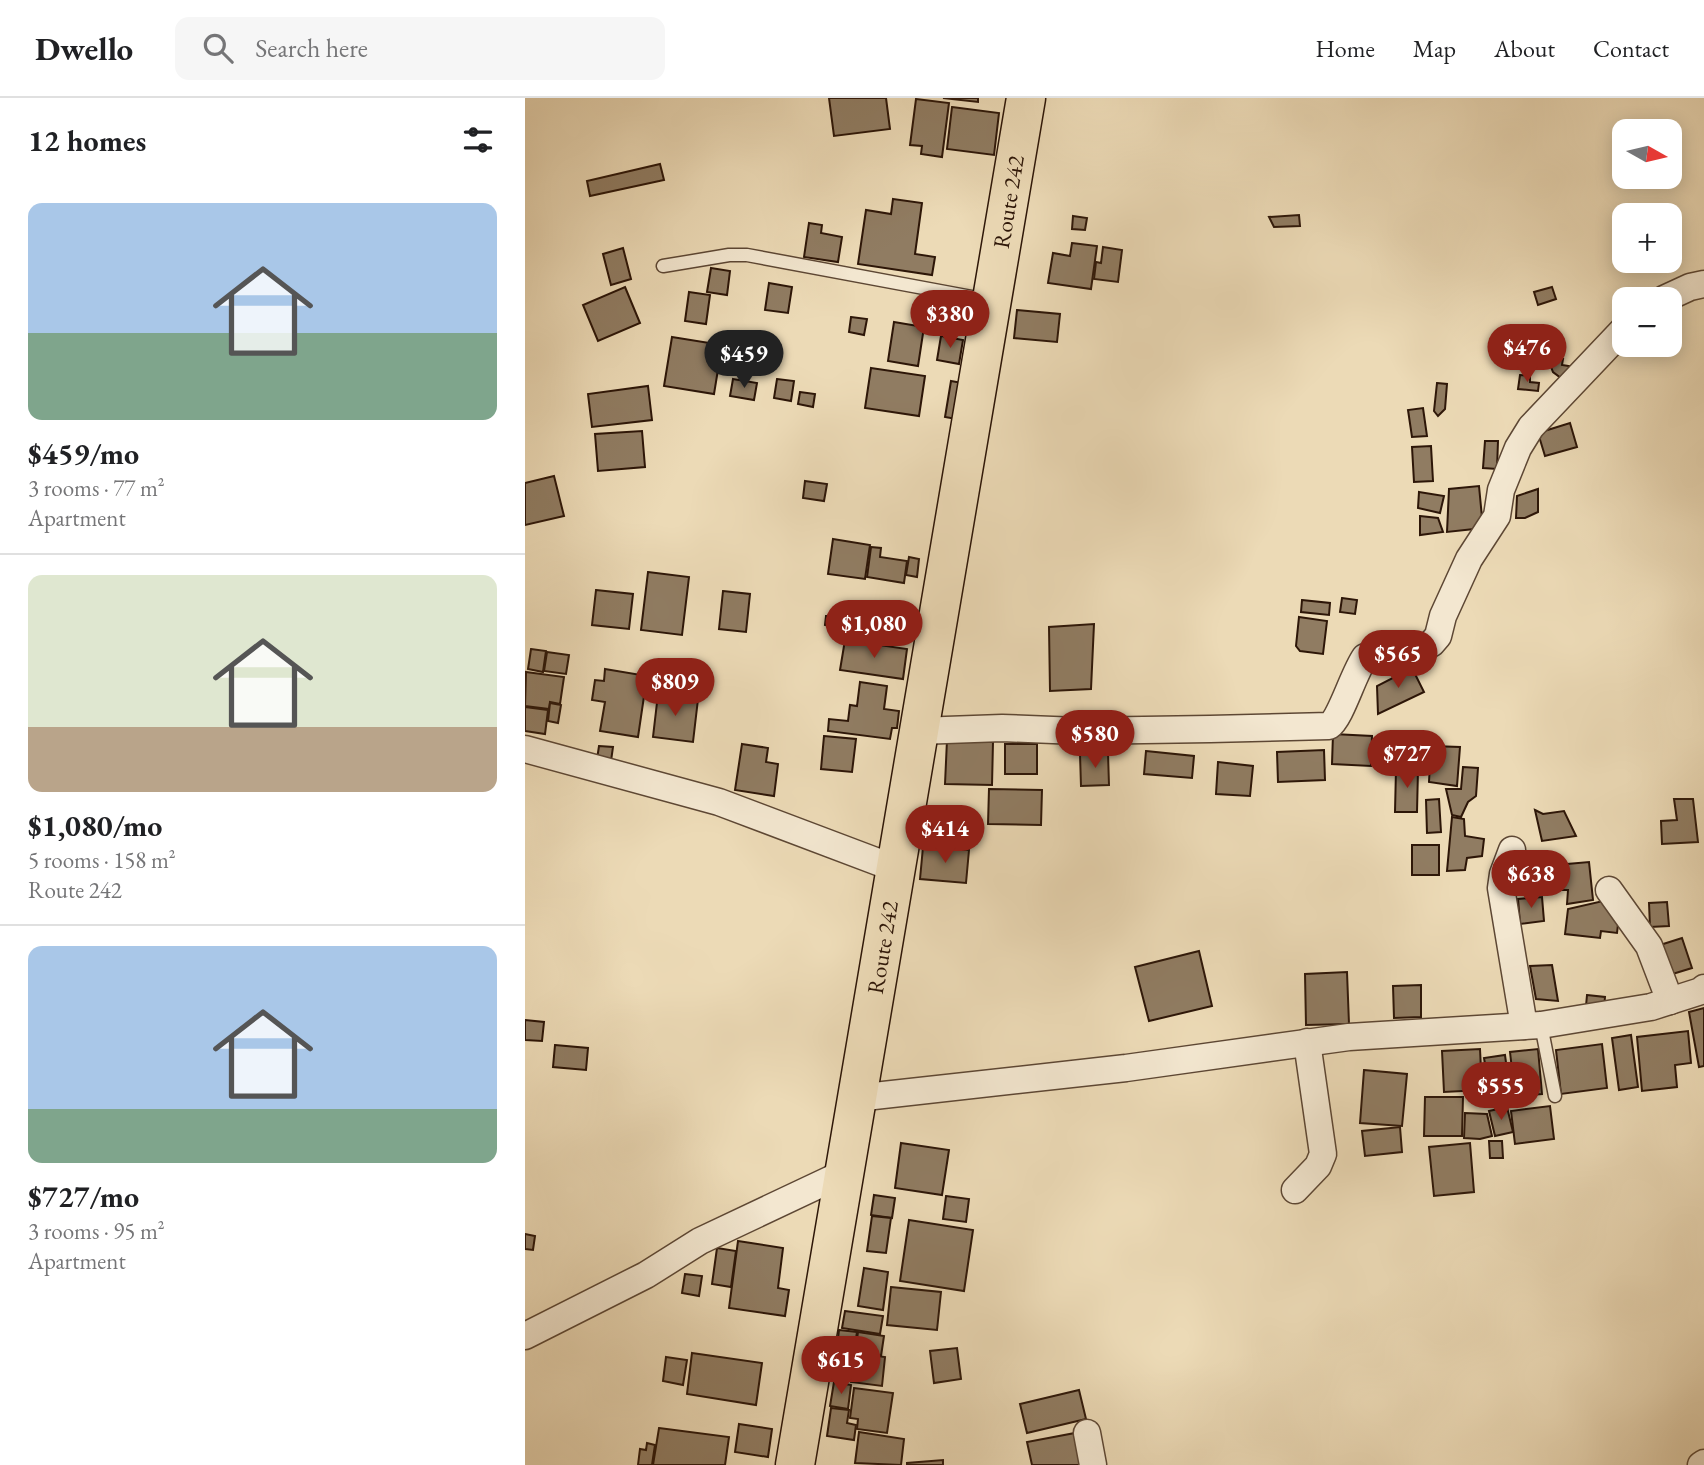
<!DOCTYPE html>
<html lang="en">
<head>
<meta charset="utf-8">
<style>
	body { margin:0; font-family:"EB Garamond",serif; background:#f6f6f6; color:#202124; height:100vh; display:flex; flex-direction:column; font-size:26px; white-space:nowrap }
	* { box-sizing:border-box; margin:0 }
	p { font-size:23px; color:#757577 }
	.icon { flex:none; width:38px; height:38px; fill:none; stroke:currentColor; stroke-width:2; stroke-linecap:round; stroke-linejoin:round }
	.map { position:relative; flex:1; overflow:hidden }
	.drawer { display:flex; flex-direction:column; background:#fff; width:525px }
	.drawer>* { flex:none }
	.needle { width:46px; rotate:98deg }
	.controls { position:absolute; left:1087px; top:21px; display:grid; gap:14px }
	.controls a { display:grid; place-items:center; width:70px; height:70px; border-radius:14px; background:#fff; box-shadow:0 4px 18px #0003; font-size:35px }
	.price { position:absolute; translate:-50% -60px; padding:0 16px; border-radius:24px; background:#8f2418; color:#fff; font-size:23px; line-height:46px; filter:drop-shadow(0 2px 4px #0008) }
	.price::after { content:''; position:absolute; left:50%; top:42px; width:21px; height:16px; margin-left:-10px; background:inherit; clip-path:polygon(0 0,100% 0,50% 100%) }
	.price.selected { background:#222; color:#fff }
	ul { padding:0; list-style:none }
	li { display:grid; align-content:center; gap:14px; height:371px; padding:0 28px }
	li+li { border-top:2px solid #e0e0e0 }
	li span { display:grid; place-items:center; height:217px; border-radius:14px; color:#555 }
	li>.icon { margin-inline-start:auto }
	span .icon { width:126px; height:126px; fill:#fffc; stroke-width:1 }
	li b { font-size:30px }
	h2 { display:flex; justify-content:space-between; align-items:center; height:84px; padding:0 28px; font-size:30px }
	header { display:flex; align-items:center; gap:42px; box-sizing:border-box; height:98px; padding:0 35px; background:#fff; border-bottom:2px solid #e0e0e0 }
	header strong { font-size:33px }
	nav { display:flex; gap:38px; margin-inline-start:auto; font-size:24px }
	.search { width:490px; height:63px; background:#f6f6f6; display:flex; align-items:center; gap:18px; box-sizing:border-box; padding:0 24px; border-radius:14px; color:#757577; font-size:26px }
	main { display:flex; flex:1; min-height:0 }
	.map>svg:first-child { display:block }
</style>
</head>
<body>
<header>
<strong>Dwello</strong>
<div class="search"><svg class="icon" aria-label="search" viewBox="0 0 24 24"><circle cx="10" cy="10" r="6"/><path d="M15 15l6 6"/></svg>Search here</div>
<nav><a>Home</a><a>Map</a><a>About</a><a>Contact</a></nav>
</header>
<main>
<section class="drawer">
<h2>12 homes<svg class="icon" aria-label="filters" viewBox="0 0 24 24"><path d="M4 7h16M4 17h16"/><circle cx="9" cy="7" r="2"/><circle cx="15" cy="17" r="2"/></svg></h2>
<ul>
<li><span style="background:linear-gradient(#a9c7e8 60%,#7fa58c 0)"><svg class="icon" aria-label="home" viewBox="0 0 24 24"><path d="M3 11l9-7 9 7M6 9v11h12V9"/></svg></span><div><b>$459/mo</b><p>3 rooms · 77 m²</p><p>Apartment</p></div></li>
<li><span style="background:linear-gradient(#dfe7d0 70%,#b9a48a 0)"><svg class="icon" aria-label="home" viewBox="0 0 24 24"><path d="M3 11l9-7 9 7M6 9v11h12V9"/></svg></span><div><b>$1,080/mo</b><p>5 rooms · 158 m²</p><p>Route 242</p></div></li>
<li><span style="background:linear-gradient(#a9c7e8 75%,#7fa58c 0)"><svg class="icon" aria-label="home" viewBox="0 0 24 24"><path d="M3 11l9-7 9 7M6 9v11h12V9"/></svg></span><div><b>$727/mo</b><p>3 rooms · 95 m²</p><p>Apartment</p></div></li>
</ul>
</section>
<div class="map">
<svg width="1179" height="1367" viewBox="0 0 1179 1367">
	<rect width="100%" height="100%" fill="#ecdab6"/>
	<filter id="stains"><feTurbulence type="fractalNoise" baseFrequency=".00286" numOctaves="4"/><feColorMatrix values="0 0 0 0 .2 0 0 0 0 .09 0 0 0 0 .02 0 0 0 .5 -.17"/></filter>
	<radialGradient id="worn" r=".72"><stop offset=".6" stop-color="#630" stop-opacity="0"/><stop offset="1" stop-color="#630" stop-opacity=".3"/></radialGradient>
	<g fill="#907c62" stroke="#2d1608" stroke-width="2">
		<path d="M304,0H361L365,31L309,38Z"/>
		<path d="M418,0H453V4Z"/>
		<path d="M391,1L424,5L417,59L396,56L397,48L385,47Z"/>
		<path d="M427,9L474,15L469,57L422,51Z"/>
		<path d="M135,66L139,82L65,98L62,83Z"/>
		<path d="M368,101L397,105L390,156L410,159L407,177L333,166L341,112L366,116Z"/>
		<path d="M774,117L775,128L749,129L744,119Z"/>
		<path d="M548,118L562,120L560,132L547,131Z"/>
		<path d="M284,125L297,127L296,135L317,139L313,164L279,159Z"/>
		<path d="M547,145L572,148L566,191L523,185L528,155L545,158Z"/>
		<path d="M578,149L597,152L593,184L569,181L571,164L576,165Z"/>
		<path d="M98,150L106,181L86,187L78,156Z"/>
		<path d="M186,170L205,173L202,197L182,194Z"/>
		<path d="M244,185L267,189L263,215L240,212Z"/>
		<path d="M100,189L115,225L73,243L58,207Z"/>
		<path d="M1027,189L1031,201L1013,207L1009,194Z"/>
		<path d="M164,194L185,197L181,226L160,223Z"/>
		<path d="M492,212L535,216L532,244L489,240Z"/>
		<path d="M326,219L342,221L339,237L324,234Z"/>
		<path d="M369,224L399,229L393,268L363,263Z"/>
		<path d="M416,238L438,242L434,266L412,262Z"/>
		<path d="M147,239L197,247L189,296L139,288Z"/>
		<path d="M1025,251H1031L1029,261H1038L1037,267L1050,269L1040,283L1028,274L1023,261Z"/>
		<path d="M346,270L400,278L394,318L340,310Z"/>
		<path d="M995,277L1005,278V284L1014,285L1013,293L993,291Z"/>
		<path d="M208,281L232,285L229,302L205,298Z"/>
		<path d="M252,281L269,283L266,303L249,300Z"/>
		<path d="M426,283L443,286L437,322L420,319Z"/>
		<path d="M912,285L922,286L920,311L913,318L909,313Z"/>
		<path d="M123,288L127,322L67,329L63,296Z"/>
		<path d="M275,294L290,296L288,309L273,306Z"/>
		<path d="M898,310L902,338L887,339L883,312Z"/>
		<path d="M1045,325L1052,349L1020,358L1013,335Z"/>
		<path d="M117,333L120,369L73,373L70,336Z"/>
		<path d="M960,343H973L972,371L958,370Z"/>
		<path d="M906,348L908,383L889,384L887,349Z"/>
		<path d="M29,378L39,418L0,427V385Z"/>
		<path d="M280,383L302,386L299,403L278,400Z"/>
		<path d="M954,388L958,430L922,434L924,391Z"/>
		<path d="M1013,391V414L1000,420H991L992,398Z"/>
		<path d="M894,394L919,398L915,415L893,410Z"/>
		<path d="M895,418L913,420L918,434L895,437Z"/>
		<path d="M308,441L345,447L340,481L303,476Z"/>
		<path d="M346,449L356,450L355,459L382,463L379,485L342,479Z"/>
		<path d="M384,459L394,461L392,479L381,477Z"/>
		<path d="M123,474L164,479L157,537L116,532Z"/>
		<path d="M71,492L108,496L104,531L67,527Z"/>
		<path d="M198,493L225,496L221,534L194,531Z"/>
		<path d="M817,500L832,502L830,516L815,514Z"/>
		<path d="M777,502L805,505L804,517L776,514Z"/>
		<path d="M327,507L356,511L352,540L323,536Z"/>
		<path d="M301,518L311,519L310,529L300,527Z"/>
		<path d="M774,519L802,523L798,556L775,553L771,548Z"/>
		<path d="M569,526L566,591L525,593L524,529Z"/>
		<path d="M320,542L382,551L378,581L315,572Z"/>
		<path d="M6,551L21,553L18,574L3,571Z"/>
		<path d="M22,554L44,557L41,576L19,573Z"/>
		<path d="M139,568L155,571L152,597L136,594Z"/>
		<path d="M887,570L899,594L853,616L852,588Z"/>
		<path d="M80,571L122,578L113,639L75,633L80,604L67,602L70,582L79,583Z"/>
		<path d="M1,574L39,579L35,606L25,604L24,611L0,608Z"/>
		<path d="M155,580L176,583L173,600L153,596Z"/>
		<path d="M335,584L362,588L359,611L374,613L372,630H367L365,641L303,633L304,621L323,623L325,607L332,608Z"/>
		<path d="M133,596L173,601L168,644L128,639Z"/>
		<path d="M25,605L36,607L33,625L23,623Z"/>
		<path d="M0,609L23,612L20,636L0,633Z"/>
		<path d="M808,636L847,638L846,668L807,666Z"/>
		<path d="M299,638L331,641L327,674L296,671Z"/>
		<path d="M422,642L468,644L467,687L420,686Z"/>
		<path d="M217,646L243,650L241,664L253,666L249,698L210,692Z"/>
		<rect x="480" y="646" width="32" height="30"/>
		<path d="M74,648L88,649L86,663L72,661Z"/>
		<path d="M906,648L935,649L932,688L904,684Z"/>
		<path d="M799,652L800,682L753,684L752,654Z"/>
		<path d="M621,653L669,658L667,680L619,676Z"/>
		<path d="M583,655L584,687L556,688L555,656Z"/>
		<path d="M693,664L728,668L725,698L691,696Z"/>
		<path d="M938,669L953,670L951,698L943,704L936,719L927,717L921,691H936Z"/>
		<path d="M871,671H893L892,714H870Z"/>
		<path d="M464,691L517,692L516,727L463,726Z"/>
		<path d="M914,701L916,734L902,735L901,702Z"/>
		<path d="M1149,701H1168L1173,744L1137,746L1136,723L1152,722Z"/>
		<path d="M1010,712L1018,716L1039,713L1051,738L1017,743Z"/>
		<path d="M927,719L939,721L940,738L959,741L957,758L942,760L940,772L922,773Z"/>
		<rect x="887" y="747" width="27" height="30"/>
		<path d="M398,749L444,752L441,785L395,781Z"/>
		<path d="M1064,764L1068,802L1042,806L1043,792H1030L1031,767Z"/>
		<path d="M1017,799L1019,823L995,826L993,801Z"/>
		<path d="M1078,803L1094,818L1092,835L1076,833L1075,840L1040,836L1043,811Z"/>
		<path d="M1142,804L1144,828L1125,829L1124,805Z"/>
		<path d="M1157,840L1167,870L1141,878L1132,848Z"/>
		<path d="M674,853L687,908L624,923L610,869Z"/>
		<path d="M1027,867L1033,903L1011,901L1005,868Z"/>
		<path d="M822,874L824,926L781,927L780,876Z"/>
		<path d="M896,887V919L869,920L868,888Z"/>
		<path d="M1062,897L1080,899L1079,910L1061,908Z"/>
		<path d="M1179,910V968L1174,969L1164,914Z"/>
		<path d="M0,922L19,924L17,943L0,942Z"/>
		<path d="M1163,933L1166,965L1150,967L1152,989L1117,993L1112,939Z"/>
		<path d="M1106,937L1113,989L1094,992L1087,940Z"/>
		<path d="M1077,946L1082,990L1036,996L1031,952Z"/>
		<path d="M30,947L63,950L61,972L28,969Z"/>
		<path d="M955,951L957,992L919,994L917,953Z"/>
		<path d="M1013,951L1017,996L990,998L985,954Z"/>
		<path d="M980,957L983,980L963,983L959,960Z"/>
		<path d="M839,972L882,976L877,1028L835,1025Z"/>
		<path d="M900,999H938L937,1038H899Z"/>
		<path d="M1025,1008L1029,1041L990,1046L986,1013Z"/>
		<path d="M982,1009L988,1034L970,1038L964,1013Z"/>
		<path d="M940,1015L962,1016L967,1038L955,1041L939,1040Z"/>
		<path d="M875,1029L877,1054L840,1058L837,1033Z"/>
		<path d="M964,1043H977L978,1060H965Z"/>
		<path d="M376,1045L424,1052L417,1097L370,1090Z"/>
		<path d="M945,1045L949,1094L909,1098L904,1049Z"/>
		<path d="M349,1097L370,1100L367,1120L346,1117Z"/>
		<path d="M421,1098L444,1101L441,1124L418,1121Z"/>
		<path d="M347,1118L366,1120L361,1155L342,1153Z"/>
		<path d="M384,1122L448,1132L439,1193L375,1183Z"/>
		<path d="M0,1136L10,1138L8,1152L0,1151Z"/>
		<path d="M213,1143L258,1150L253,1190L264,1192L260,1218L204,1210Z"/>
		<path d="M192,1150L211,1153L206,1189L187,1186Z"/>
		<path d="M339,1170L363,1174L358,1212L333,1208Z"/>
		<path d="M160,1176L177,1178L174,1198L157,1195Z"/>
		<path d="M366,1189L416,1194L412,1232L362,1227Z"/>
		<path d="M320,1213L358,1218L355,1236L317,1230Z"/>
		<path d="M314,1232L332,1234L328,1261L311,1258Z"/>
		<path d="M333,1234L359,1238L356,1258L330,1254Z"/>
		<path d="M432,1250L436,1281L409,1285L405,1253Z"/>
		<path d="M167,1255L237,1265L231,1307L162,1296Z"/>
		<path d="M330,1255L360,1259L357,1288L326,1284Z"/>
		<path d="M141,1259L162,1262L158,1287L138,1283Z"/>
		<path d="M309,1266L324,1268L322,1281L307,1279Z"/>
		<path d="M309,1284L326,1287L323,1311L305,1308Z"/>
		<path d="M329,1290L368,1295L362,1335L332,1331L333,1321L325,1320Z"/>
		<path d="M554,1292L561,1321L502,1335L495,1306Z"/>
		<path d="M306,1310L324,1312L322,1325L331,1327L329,1342L302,1338Z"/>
		<path d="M214,1326L247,1331L243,1359L210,1354Z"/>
		<path d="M134,1330L204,1339L200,1367H128Z"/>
		<path d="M334,1334L379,1341L376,1367L330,1365Z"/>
		<path d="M550,1335L556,1367H507L502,1344Z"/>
		<path d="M122,1345L130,1347L127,1367H113L115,1351L121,1352Z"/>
		<path d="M418,1362V1367H382V1365Z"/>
	</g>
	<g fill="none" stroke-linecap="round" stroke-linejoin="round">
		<g stroke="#5d4734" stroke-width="15">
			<g id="service">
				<path d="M138,168L204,157H222L463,202"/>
				<path d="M1016,927L1030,998"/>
			</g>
		</g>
		<g stroke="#5d4734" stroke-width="29">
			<g id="minor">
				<path d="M1139,201L1165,189L1179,186"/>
				<path d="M393,633L477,630L553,633L685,631L804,628C816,620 828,576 840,559L897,551L907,545L913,538L918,518L944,461L972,418L976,392L993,350L1006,329L1099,231"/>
				<path d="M0,651L194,704L369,770"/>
				<path d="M987,752L978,776L976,790L999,928"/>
				<path d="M1084,792L1124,848L1145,903"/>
				<path d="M331,1000L601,970L824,939L1016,927L1126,909L1176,893L1179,890"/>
				<path d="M770,1092L793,1068L798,1056L782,944"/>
				<path d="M0,1238L121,1177L175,1143L319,1075"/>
				<path d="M562,1335L568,1367"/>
				<path d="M1176,1367L1179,1365"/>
			</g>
		</g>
		<g stroke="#2d1608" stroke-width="41">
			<g id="primary">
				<path id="s1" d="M270,1367L501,0"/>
			</g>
		</g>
		<use href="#service" stroke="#f3e7d0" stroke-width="12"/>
		<use href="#minor" stroke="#f3e7d0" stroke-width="26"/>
		<use href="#primary" stroke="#ecdab6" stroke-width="38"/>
	</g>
	<g text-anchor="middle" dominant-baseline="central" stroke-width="5" stroke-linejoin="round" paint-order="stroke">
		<g font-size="23" fill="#2d1608" stroke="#f3e7d0">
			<text stroke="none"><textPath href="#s1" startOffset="1281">Route 242</textPath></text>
			<text stroke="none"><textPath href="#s1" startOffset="525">Route 242</textPath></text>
		</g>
	</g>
	<rect width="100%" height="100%" filter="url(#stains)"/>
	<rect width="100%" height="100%" fill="url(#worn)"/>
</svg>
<div class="controls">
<a><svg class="needle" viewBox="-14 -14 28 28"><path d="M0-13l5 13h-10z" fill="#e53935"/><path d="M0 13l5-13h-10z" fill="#757577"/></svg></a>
<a>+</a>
<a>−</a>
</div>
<b class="price" style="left:425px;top:252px">$380</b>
<b class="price" style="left:1002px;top:286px">$476</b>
<b class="price selected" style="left:219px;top:292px">$459</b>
<b class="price" style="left:349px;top:562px">$1,080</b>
<b class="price" style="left:873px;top:592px">$565</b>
<b class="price" style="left:150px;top:620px">$809</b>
<b class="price" style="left:570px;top:672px">$580</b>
<b class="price" style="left:882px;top:692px">$727</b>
<b class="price" style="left:420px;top:767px">$414</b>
<b class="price" style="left:1006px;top:812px">$638</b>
<b class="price" style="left:976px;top:1024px">$555</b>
<b class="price" style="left:316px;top:1298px">$615</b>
</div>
</main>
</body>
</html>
